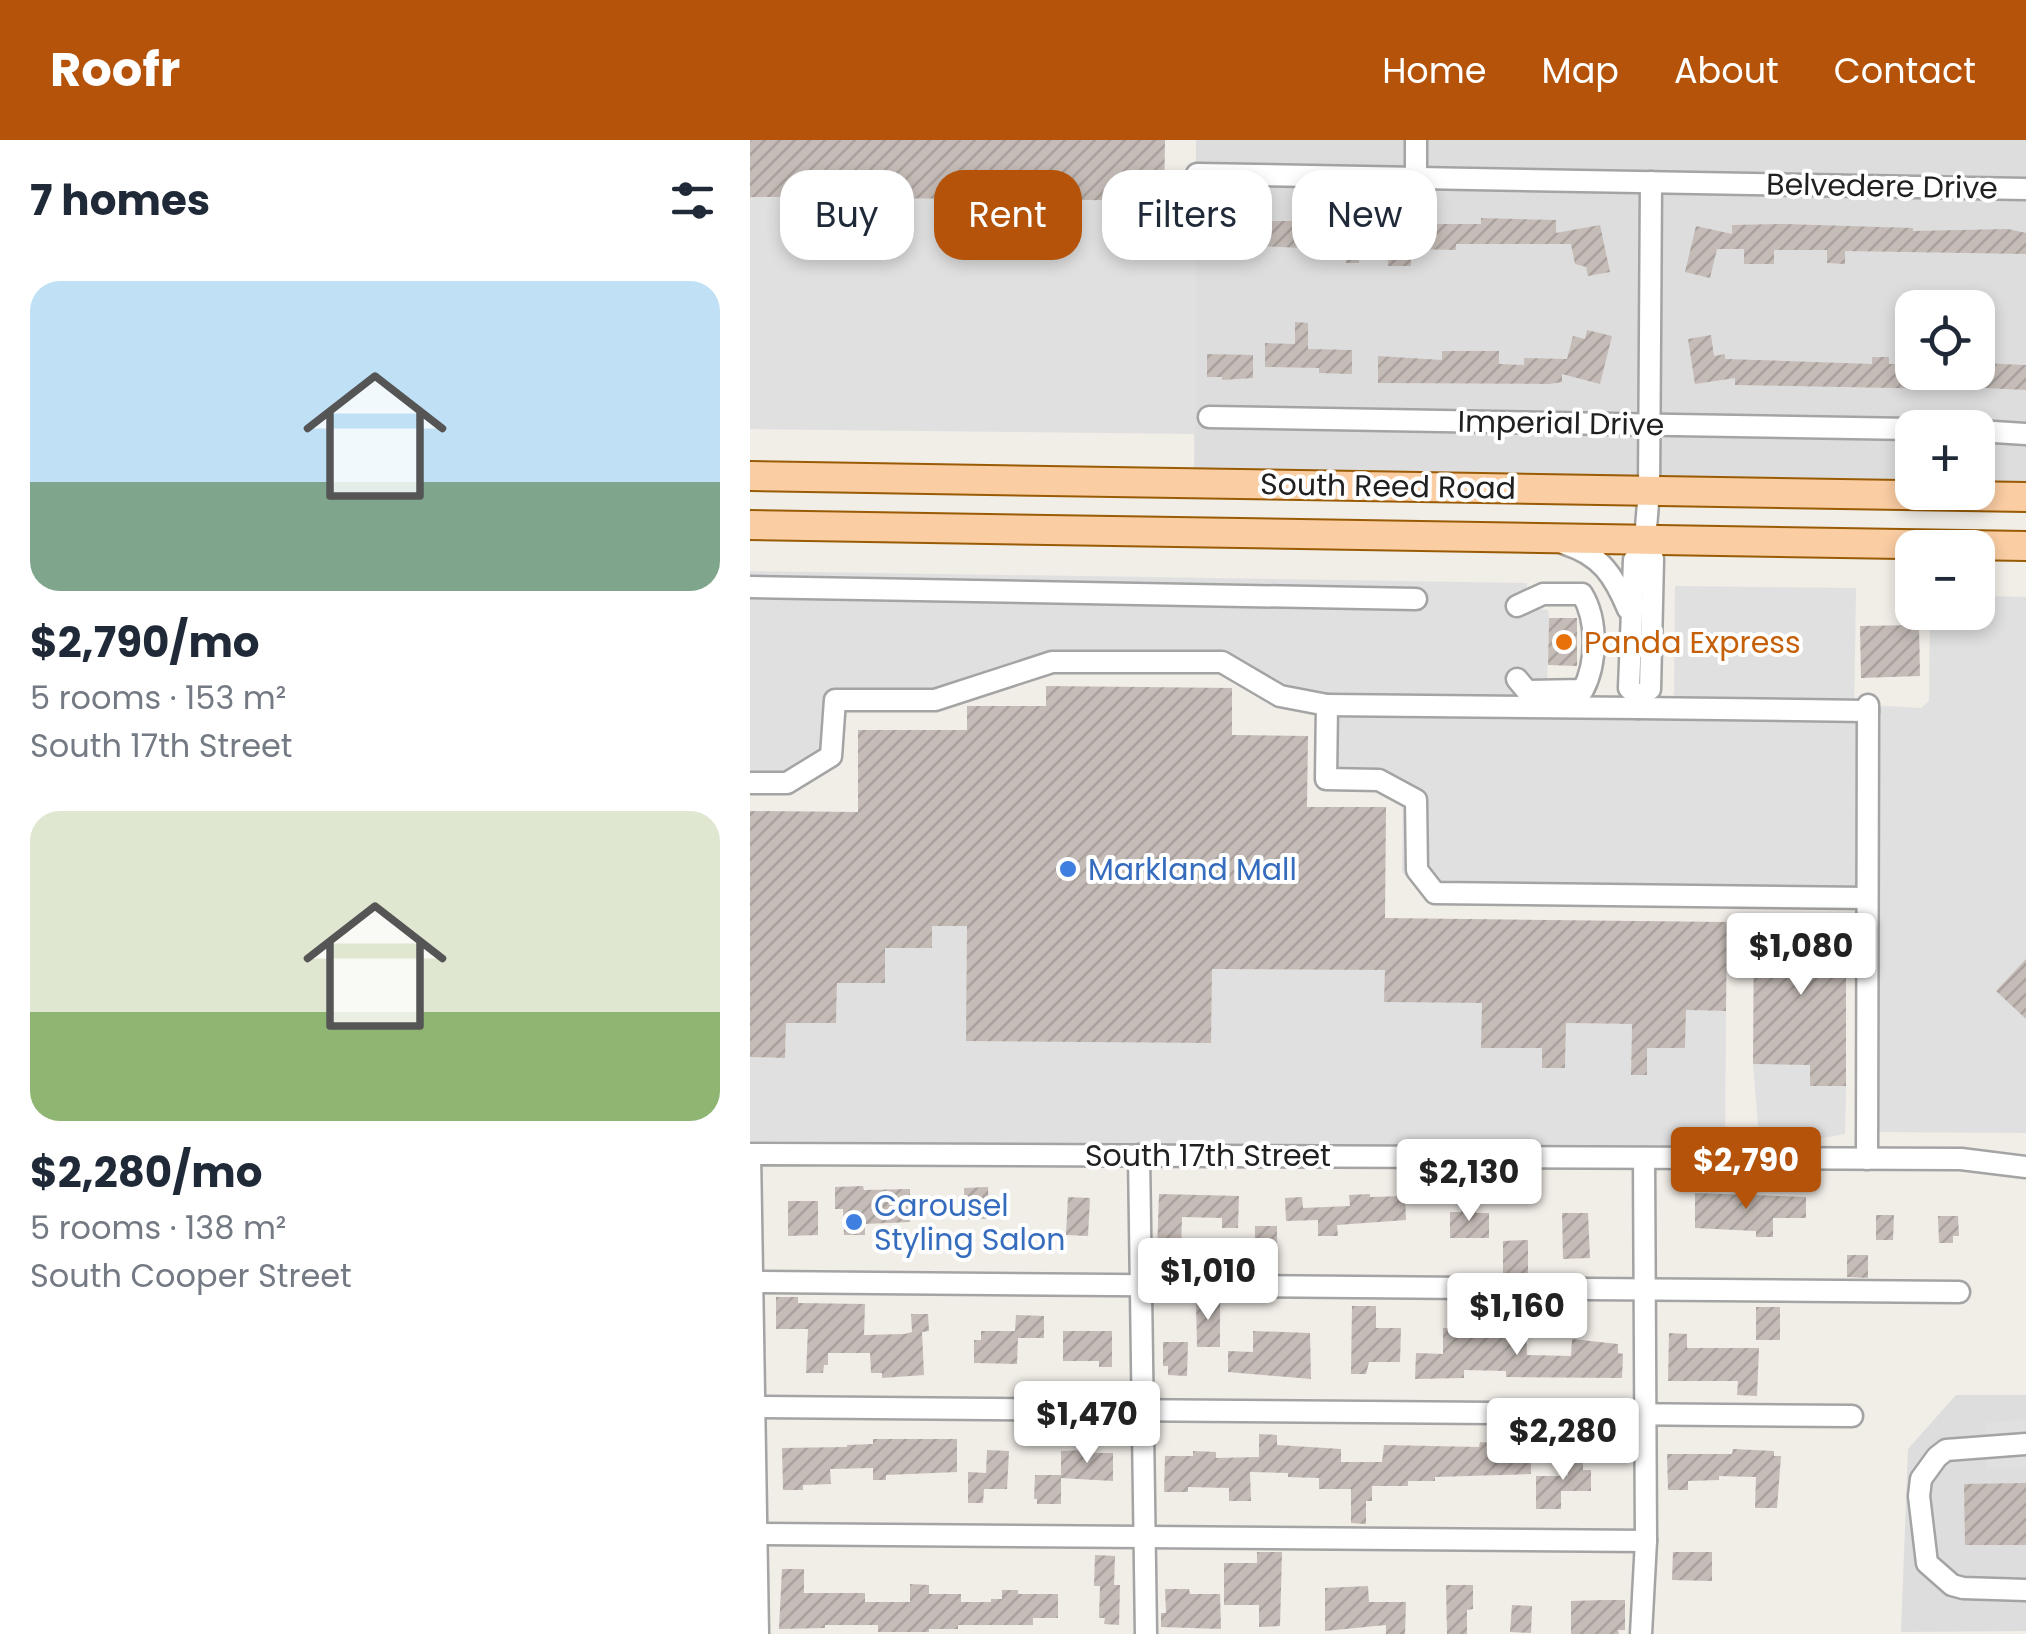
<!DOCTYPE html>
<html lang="en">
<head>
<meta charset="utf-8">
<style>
	body { margin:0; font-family:Poppins,sans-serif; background:#f2f2f3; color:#1f2937; height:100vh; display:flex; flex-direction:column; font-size:38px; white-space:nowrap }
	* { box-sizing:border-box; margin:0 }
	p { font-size:32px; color:#747a83 }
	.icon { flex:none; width:55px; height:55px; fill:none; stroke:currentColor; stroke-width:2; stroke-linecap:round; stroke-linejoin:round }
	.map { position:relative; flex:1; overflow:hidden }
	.drawer { display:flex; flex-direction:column; background:#fff; width:750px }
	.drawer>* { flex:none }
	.guide { position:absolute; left:30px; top:30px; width:950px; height:90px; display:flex; gap:20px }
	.tools { position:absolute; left:1145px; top:150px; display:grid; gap:20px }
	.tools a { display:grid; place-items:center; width:100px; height:100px; border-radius:20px; background:#fff; box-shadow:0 5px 15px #0003; font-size:50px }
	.price { position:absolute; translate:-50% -85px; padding:0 22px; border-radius:10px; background:#fff; color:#222; font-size:32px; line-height:65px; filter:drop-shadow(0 2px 5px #0008) }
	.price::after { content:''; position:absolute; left:50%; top:60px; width:30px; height:22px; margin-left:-15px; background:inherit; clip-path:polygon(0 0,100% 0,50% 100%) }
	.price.current { background:#b45309; color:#fff }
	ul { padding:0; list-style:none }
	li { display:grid; align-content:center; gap:20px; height:530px; padding:0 30px }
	li span { display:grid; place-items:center; height:310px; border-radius:30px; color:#555 }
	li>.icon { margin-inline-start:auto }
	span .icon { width:180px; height:180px; fill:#fffc; stroke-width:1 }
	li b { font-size:42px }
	h2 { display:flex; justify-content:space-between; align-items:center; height:120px; padding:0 30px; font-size:42px }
	.tag { padding:0 35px; border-radius:30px; background:#fff; box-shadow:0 5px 15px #0003; font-size:35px; line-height:90px }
	.tag.current { background:#b45309; color:#fff }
	header { display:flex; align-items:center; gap:60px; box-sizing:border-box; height:140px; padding:0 50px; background:#b45309; color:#fff }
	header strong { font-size:48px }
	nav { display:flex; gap:55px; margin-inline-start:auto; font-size:35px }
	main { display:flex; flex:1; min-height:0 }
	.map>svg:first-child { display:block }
</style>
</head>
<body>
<header>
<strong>Roofr</strong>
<nav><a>Home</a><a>Map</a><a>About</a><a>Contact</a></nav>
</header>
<main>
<section class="drawer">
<h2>7 homes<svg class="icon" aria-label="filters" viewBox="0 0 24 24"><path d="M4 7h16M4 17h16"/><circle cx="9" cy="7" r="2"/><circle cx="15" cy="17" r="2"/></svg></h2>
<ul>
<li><span style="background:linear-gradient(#bfe0f5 65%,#7fa58c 0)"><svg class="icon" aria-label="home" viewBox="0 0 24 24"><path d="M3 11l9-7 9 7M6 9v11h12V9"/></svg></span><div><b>$2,790/mo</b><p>5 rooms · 153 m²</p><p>South 17th Street</p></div></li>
<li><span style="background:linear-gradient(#dfe7d0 65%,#8fb573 0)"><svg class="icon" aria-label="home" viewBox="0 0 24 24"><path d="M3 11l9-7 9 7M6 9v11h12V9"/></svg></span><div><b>$2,280/mo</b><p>5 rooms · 138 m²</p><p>South Cooper Street</p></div></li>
</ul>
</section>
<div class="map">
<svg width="1276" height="1494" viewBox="0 0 1276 1494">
	<defs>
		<pattern id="building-hatch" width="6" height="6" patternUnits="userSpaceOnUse" patternTransform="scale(2.5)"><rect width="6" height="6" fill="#c5bcb7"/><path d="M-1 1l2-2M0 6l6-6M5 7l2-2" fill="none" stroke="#a9a19d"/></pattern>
	</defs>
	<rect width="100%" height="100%" fill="#f1ede7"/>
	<g fill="#dedddd" fill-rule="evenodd">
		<path d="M446,0H1276V357L444,343ZM1162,168H1228V232H1162ZM1162,288H1228V352H1162Z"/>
		<path d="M1206,1255H1276V1491L1151,1492L1158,1309Z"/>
	</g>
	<g fill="#e0e0e0">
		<path d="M0,57L446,62V294L0,289Z"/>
		<path d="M0,431L777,443V468L798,470L799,478L797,543H776V577L1109,581L1107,769L678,761L652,732L653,648L576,639L577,565L472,522H302L185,560H85L81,616L40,631L0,632Z"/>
		<path d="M925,446L1106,448L1104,571L924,569Z"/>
		<path d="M1228,456L1276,457V993L1117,992L1118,565L1171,568L1179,561L1180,473L1228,472Z"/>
		<path d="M182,786H217V901L460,903L462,827L635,830V862L732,863V907L792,908V928H815L816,883L882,884L881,934L897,908H935L936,870L976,871L975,1009L0,1001V917L35,918L36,883H86L87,843H135V808H181Z"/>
		<path d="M1003,924L1060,925V946H1096L1095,994L1010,1009Z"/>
		<path d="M1276,1279V1329L1236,1328V1283Z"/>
	</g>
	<g fill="url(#building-hatch)">
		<path d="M0,0H415L414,61L0,57Z"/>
		<path d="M455,75H497V81H579V91L670,90V85L682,84H731V78L806,80V93L850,85L860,132L838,136L836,127L825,124L821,104H706V110L661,109V126H638V111H609V123H596V110L507,106V102H455Z"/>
		<path d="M1034,84L1163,88V91L1258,89L1276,93V114L1095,111V124L1077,123V110H1024V124H994V109H967L960,138L935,132L946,86L982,94V85Z"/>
		<path d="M545,182L558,183V209L602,210V234L569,233V228L515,227V203L545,204Z"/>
		<path d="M837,190L862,196L850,244L812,234V242L799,244L628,243V216L692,220V211H749V224L774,225V218L817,219L823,196L835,199Z"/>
		<path d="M961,195L964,216L975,214V219L1122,224V217H1139V224H1161V232H1228V223L1276,225V250L1194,246V249L985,245V238L945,244L938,199Z"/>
		<path d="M457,214L503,215V238L472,240V237H457Z"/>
		<path d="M799,478H827V526L798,525Z"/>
		<path d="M1169,485L1170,536L1111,538L1110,486Z"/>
		<path d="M296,546L482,548V595L558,596L557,667H636L635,778L977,782L976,871L936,870L935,908H897V935H881L882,884L816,883L815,928H792V908H731L732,863L634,862L635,830L462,829L461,903L216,901L217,786H182V808H135V843H87L86,883H36L35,918L0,917V671L108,672V590H217V566H296Z"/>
		<path d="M1004,783H1096V946H1060V925L1003,924Z"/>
		<path d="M1276,819V879L1246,851Z"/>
		<path d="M113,1046L114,1050L160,1049V1082L115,1084V1095H94L93,1069H85V1047Z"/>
		<path d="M238,1047L239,1079H215L214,1048Z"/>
		<path d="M945,1053L1056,1057V1078H1023V1097H1006V1091L945,1088Z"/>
		<path d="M409,1054L489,1056L488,1088H472V1078L432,1077L431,1112H407Z"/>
		<path d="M620,1054V1057L655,1056L656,1080L587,1085L588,1096H568V1080L536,1081L535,1058L552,1057L553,1068L600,1066L599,1055Z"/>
		<path d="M318,1057L340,1058L338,1096L316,1095Z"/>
		<path d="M38,1061H68V1095L38,1096Z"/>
		<path d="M711,1068H726V1073H739V1098H700V1072H711Z"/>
		<path d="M812,1073H838L840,1118L813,1119Z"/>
		<path d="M1126,1075H1144L1143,1100H1126Z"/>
		<path d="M1188,1076H1208L1209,1096H1203V1103H1189Z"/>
		<rect x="505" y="1086" width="22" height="35"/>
		<path d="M778,1100V1135L753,1134V1101Z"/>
		<path d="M1097,1115H1118V1138L1097,1137Z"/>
		<path d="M26,1157H48V1163L115,1164L114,1195L155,1194L162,1192L161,1174H178L179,1191L172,1192L174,1235L132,1238V1233H121L120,1213H78V1225H74L73,1233H56L58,1189H26Z"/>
		<path d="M446,1159L470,1160V1207H447Z"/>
		<path d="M602,1166H626V1188H651L650,1222H619L616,1234H601Z"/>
		<rect x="1006" y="1167" width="24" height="33"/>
		<path d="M266,1175L294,1176V1198H268L267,1224L224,1223V1200H231V1191H265Z"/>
		<path d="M693,1188H714V1195L755,1196V1188H776L777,1215L821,1216L822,1199L868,1204V1213L873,1214L872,1238L756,1237V1231L714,1230V1238L665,1239L666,1213L693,1214Z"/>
		<path d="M313,1191H362V1227H349V1221H313Z"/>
		<path d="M503,1191L560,1193L561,1239L478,1232V1211L503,1212Z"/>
		<path d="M919,1193L937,1194V1208H1009L1007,1256L987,1255L988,1241H918Z"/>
		<path d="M413,1202H438L437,1236L418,1235V1226H413Z"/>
		<path d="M509,1294L527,1295V1305L591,1309V1322H632L634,1305L729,1307L730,1302L743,1303L745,1308H781V1334L685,1337V1341H658V1346H622V1361H616V1384L601,1383V1349H569V1338L538,1337V1333L500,1332L501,1361H479V1348L438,1347V1352H414L415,1316H443V1311L466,1312V1318L509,1317Z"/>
		<path d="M123,1299H207V1332L136,1335V1340H123V1328L80,1329L81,1344L53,1345V1350H33L32,1308L97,1307V1305L123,1304Z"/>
		<path d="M983,1309L1024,1311V1316H1031L1027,1368H1005L1006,1337L969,1336V1340L938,1341V1350H918L917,1314H982Z"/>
		<path d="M237,1310L259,1311L257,1349H234L233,1363H218V1332L236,1333Z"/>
		<path d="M336,1310V1313H363V1341L311,1338V1311Z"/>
		<path d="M818,1312H833V1330H841V1351H811V1369H786V1336H818Z"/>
		<path d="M285,1335H311V1364H287V1359H284Z"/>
		<path d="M1276,1343V1405H1215L1214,1344Z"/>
		<path d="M507,1412H532L530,1486L509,1487V1465H474V1423H507Z"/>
		<path d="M923,1412H962V1441L922,1440Z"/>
		<path d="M345,1415L365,1416L364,1445H370L369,1485L354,1484L355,1478H349L350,1446H344Z"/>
		<path d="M32,1429H54V1453H115V1462H160V1444L179,1445V1454H211V1462H241V1459H252V1450H268V1454H308V1478H283V1485H208V1489H179V1492H128V1485H75V1488L29,1489Z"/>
		<path d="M696,1445H723V1469L717,1470V1494H697Z"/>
		<path d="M618,1446L619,1462H656L655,1494H636V1485L575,1491V1448Z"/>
		<path d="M415,1449H439L440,1454H470L471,1489L411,1487V1473H416Z"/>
		<path d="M854,1460H875V1490H868L869,1494H821V1461Z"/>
		<path d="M762,1465L782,1466L781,1493L760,1492Z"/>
	</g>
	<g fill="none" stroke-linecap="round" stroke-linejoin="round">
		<g stroke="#a4a4a4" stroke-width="25">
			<g id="minor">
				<path d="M666,0V36"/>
				<path d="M447,34L1276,49"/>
				<path d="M901,42L899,351L894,412L884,420L879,548L889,557L888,568L1118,571"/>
				<path d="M459,277L1162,289"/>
				<path d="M1228,291L1276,294"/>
				<path d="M815,404C851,415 864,436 878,469"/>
				<path d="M0,447L666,459"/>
				<path d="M767,466L793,454H832C848,480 847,523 833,550L777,551L767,539"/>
				<path d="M889,557L900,549L903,419L894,412"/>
				<path d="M577,565L888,568"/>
				<path d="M0,643H37L81,616L85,560H185L302,522H472L530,556L577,565L576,639L629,640L666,660L667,730L685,753L1117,758"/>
				<path d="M389,1015L396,1494"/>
				<path d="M1117,1019L1118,565"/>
				<path d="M0,1142L1209,1152"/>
				<path d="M0,1267L1102,1276"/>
				<path d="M1276,1304L1196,1310L1187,1317L1171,1339L1169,1356L1177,1423L1202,1445L1213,1448L1276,1450"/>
				<path d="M0,1394L896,1401"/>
				<path d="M8,1494L0,1014L1211,1019L1276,1027"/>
				<path d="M891,1494L896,1401L894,1018"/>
			</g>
		</g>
		<g stroke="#995b04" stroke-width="32">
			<g id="major">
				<path d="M0,336L1276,357"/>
				<path d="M0,385L1276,406"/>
			</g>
		</g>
		<use href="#minor" stroke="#fff" stroke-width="20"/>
		<use href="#major" stroke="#facda3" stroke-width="28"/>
	</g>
	<circle fill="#e8710a" stroke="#fff" stroke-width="4" cx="814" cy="502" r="10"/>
	<g fill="#3f7fe0" stroke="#fff" stroke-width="4">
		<circle cx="318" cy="729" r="10"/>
		<circle cx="104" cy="1082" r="10"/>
	</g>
	<g text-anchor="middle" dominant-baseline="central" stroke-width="8" stroke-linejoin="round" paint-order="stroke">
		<g font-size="30" fill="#202020" stroke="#fff">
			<text transform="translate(1132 46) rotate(1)">Belvedere Drive</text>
			<text transform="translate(811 283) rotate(1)">Imperial Drive</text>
			<text transform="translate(638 346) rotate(1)">South Reed Road</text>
			<text x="458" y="1015">South 17th Street</text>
		</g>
		<g font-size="30" fill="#c56008" stroke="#fff" text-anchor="start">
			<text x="834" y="502">Panda Express</text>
		</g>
		<g font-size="30" fill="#366cbe" stroke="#fff" text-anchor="start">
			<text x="338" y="729">Markland Mall</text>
			<text x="124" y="1065">Carousel<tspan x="124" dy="34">Styling Salon</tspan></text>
		</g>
	</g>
</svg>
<div class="tools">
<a><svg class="icon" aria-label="locate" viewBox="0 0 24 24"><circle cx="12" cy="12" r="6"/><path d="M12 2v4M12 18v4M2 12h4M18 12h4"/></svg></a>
<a>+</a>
<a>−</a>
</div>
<b class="price" style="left:1051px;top:858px">$1,080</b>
<b class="price current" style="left:996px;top:1072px">$2,790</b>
<b class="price" style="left:719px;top:1084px">$2,130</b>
<b class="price" style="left:458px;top:1183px">$1,010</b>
<b class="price" style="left:767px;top:1218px">$1,160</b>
<b class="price" style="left:337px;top:1326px">$1,470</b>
<b class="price" style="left:813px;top:1343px">$2,280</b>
<div class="guide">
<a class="tag">Buy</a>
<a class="tag current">Rent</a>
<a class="tag">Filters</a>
<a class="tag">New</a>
</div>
</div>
</main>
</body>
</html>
